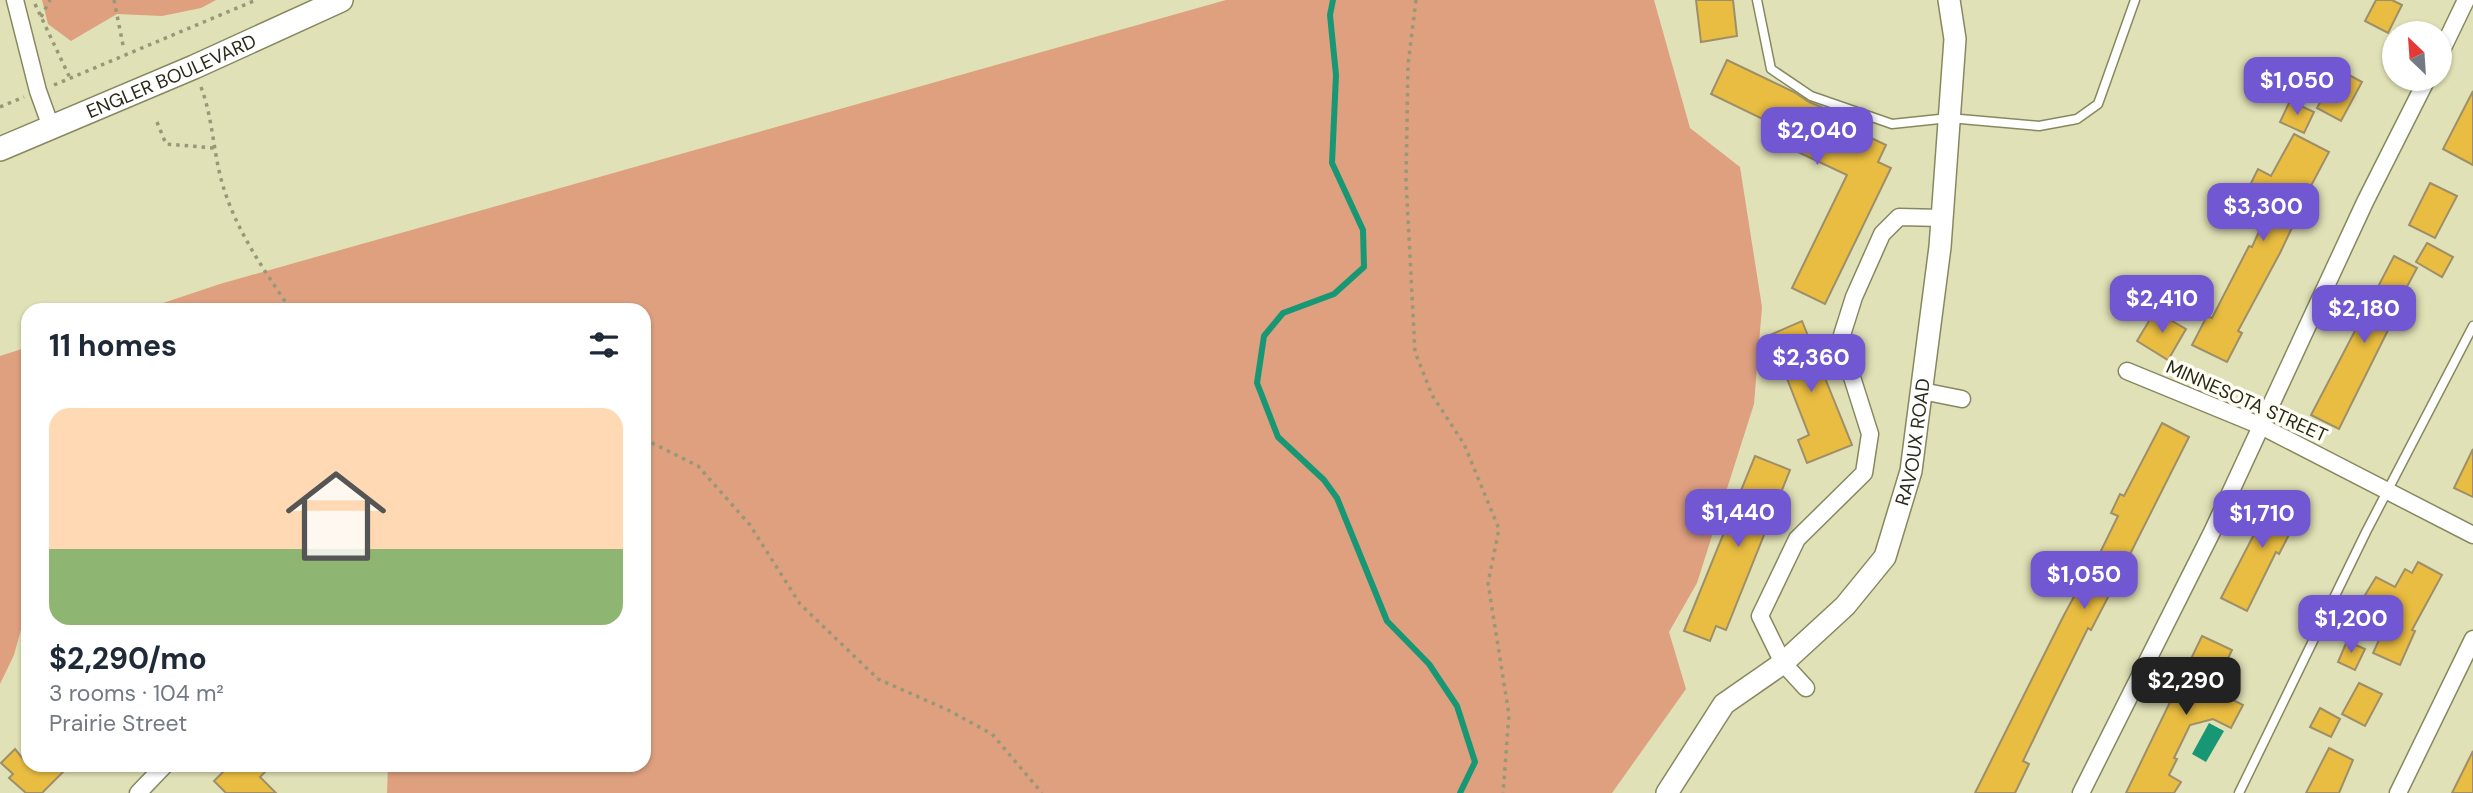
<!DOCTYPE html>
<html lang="en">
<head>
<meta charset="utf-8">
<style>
	body { margin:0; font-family:"DM Sans",sans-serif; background:#f6f6f7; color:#1f2937; height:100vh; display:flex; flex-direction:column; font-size:26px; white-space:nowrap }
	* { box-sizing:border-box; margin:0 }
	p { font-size:23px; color:#747a83 }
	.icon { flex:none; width:38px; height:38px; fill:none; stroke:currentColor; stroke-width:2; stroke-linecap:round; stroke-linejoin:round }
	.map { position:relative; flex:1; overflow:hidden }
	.side { position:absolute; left:21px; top:303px; width:630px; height:469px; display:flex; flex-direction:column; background:#fff; border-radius:21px; box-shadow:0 2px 5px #0004 }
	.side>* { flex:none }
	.needle { width:46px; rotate:335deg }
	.controls { position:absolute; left:2382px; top:21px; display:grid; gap:14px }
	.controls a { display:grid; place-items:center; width:70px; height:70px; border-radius:50%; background:#fff; box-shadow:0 2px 5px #0004; font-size:35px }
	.price { position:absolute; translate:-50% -60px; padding:0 16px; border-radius:14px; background:#7157d1; color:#fff; font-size:23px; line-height:46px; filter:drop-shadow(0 2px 4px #0008) }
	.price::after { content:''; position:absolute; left:50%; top:42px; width:21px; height:16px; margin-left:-10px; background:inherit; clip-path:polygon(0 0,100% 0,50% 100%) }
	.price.on { background:#222; color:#fff }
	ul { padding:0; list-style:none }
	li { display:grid; align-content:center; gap:14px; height:371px; padding:0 28px }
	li+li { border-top:2px solid #e0e1e3 }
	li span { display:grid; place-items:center; height:217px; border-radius:21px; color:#555 }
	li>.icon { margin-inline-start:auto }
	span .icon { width:126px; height:126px; fill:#fffc; stroke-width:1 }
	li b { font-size:30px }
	h2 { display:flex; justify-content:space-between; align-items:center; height:84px; padding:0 28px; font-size:30px }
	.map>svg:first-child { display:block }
</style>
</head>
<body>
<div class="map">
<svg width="2473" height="793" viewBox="0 0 2473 793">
	<rect width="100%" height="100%" fill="#e0e1b6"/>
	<g fill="#dea07f">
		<path d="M42,0H216L201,8L162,16L117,14L71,41L48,24Z"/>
		<path d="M1226,0H1654L1690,128L1740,167L1762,307L1754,404L1697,583L1669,632L1686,689L1612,793H1460L1465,780L1458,793H387L388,765H644V310H142L220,284Z"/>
		<path d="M28,347V604L14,655L0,684V356Z"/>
	</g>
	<path fill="#189775" d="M2209,723L2224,731L2206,762L2192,754Z"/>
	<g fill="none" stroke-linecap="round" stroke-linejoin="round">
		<path stroke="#189775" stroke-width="6" d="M1333,0L1330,15L1336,75L1332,163L1363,230L1364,267L1334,294L1283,313L1264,336L1257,383L1278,437L1324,480L1337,498L1387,621L1429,664L1457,706L1475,762L1460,793"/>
	</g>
	<g fill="#e9bd41" stroke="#9e8f69" stroke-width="2">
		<path d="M1696,0H1733L1737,36L1701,42Z"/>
		<path d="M2376,0H2392L2402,5L2388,33L2365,21Z"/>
		<path d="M1727,60L1794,92L1809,102L1848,118L1844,125L1886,145L1878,162L1891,168L1825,304L1792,288L1847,175L1798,152L1804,139L1711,94Z"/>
		<path d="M2338,69L2362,82L2341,121L2317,108Z"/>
		<path d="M2473,91V165L2443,149Z"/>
		<path d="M2290,101L2314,112L2304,133L2280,122Z"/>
		<path d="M2294,134L2329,152L2297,212L2299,213L2280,253L2238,331L2242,333L2227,362L2192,345L2207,316L2212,318L2249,246L2252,247L2272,203L2247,191L2258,169L2271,176Z"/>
		<path d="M2430,183L2457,196L2435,238L2409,225Z"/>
		<path d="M2427,243L2453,257L2442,277L2416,262Z"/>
		<path d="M2394,256L2417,268L2394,311L2397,312L2339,429L2311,415Z"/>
		<path d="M2155,311L2186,329L2168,360L2137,341Z"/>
		<path d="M1802,321L1852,445L1807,463L1798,440L1809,435L1770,335Z"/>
		<path d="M2162,423L2189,437L2119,576L2091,630L2088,628L2053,699L2023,761L2029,764L2015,793H1975L2064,615L2095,558L2097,559L2118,516L2111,513L2120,494L2124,496Z"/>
		<path d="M2473,449V497L2454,488Z"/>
		<path d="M1755,456L1790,470L1726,630L1716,626L1710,641L1684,631Z"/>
		<path d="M2276,492L2304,506L2279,554L2276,552L2247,611L2221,598Z"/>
		<path d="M2418,562L2442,575L2412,630L2415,631L2400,665L2373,653L2393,610L2365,595L2376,577L2395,587L2405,569L2412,573Z"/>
		<path d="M2202,636L2232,650L2213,690L2243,705L2231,728L2213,719L2190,725L2174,758L2177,759L2169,775L2181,782L2174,793H2126Z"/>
		<path d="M2347,641L2365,649L2355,670L2338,662Z"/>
		<path d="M2359,683L2382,694L2365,726L2342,714Z"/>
		<path d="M2320,708L2340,719L2331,737L2310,727Z"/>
		<path d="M2329,748L2353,760L2339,793H2306Z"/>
		<path d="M15,749L28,765H70L42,793H26L9,778L13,774L1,763Z"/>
		<path d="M2473,751V793H2452Z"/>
		<path d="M230,765H272L260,777L276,793H226L214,781Z"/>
	</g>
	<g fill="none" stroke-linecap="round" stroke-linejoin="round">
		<g stroke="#878860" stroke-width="11">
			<g id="service">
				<path d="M1757,0L1771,69L1811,96L1892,124L1949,118L2039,126L2077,119L2098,104L2135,0"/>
				<path d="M2239,793L2366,532L2473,326"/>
			</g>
		</g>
		<g stroke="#878860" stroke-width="19">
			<g id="minor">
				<path d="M15,0L38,91L51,127"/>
				<path d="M2440,54L2466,0"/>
				<path d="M2127,371L2261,426L2473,535"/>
				<path d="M1922,391L1962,399"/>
				<path d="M1806,688L1783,663L1760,616L1797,539L1864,473L1870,434L1851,374L1842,335L1854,297L1882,234L1899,217L1942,218"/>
				<path d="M138,793L165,765"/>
				<path d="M2081,793L2212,532L2365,202L2427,79"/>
				<path d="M2398,793L2473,639"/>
			</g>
		</g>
		<g stroke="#878860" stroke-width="24">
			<g id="tertiary">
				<path id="s1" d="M1667,793L1724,704L1783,663L1845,606L1885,557L1911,471L1940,247L1955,39L1949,0"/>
			</g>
		</g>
		<g stroke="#878860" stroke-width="26">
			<g id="secondary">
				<path id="s2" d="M0,149L194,67L341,0"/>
			</g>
		</g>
		<g stroke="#989878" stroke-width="3.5" stroke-dasharray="3.5 5" stroke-linecap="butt">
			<path d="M114,0L124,50"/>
			<path d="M1416,0L1408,65L1406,180L1415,352L1432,395L1464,444L1499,529L1488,583L1509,715L1503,793"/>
			<path d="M35,4L70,78"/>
			<path d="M41,17L50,0"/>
			<path d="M54,85L256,0"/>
			<path d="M201,87C214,121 213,158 225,192C239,235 266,273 291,310"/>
			<path d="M0,107L24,97"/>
			<path d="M157,122L166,144L214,148"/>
			<path d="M644,439L698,466L750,525L800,604L878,679L948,710L992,734L1042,793"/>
		</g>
		<use href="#service" stroke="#fff" stroke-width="8"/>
		<use href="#minor" stroke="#fff" stroke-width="16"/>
		<use href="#tertiary" stroke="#fff" stroke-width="21"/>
		<use href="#secondary" stroke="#fff" stroke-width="23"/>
	</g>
	<g text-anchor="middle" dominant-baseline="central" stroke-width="7" stroke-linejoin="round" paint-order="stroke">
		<g font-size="19" fill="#2a2a1a" stroke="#fffff6">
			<text stroke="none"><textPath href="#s2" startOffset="186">ENGLER BOULEVARD</textPath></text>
			<text transform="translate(2247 401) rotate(24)">MINNESOTA STREET</text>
			<text stroke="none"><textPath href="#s1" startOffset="444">RAVOUX ROAD</textPath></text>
		</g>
	</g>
</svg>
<div class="controls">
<a><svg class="needle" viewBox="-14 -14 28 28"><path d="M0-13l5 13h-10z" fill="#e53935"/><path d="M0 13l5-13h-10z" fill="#747a83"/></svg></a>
</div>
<b class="price" style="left:2297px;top:117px">$1,050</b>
<b class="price" style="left:1817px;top:167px">$2,040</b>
<b class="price" style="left:2263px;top:243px">$3,300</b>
<b class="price" style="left:2162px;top:335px">$2,410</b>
<b class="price" style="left:2364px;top:345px">$2,180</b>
<b class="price" style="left:1811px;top:394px">$2,360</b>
<b class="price" style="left:1738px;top:549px">$1,440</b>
<b class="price" style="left:2262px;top:550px">$1,710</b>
<b class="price" style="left:2084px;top:611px">$1,050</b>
<b class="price" style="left:2351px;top:655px">$1,200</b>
<b class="price on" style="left:2186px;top:717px">$2,290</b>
<section class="side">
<h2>11 homes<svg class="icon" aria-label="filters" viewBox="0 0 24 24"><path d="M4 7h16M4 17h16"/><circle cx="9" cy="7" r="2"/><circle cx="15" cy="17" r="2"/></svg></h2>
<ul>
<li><span style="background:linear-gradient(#ffd9b3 65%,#8fb573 0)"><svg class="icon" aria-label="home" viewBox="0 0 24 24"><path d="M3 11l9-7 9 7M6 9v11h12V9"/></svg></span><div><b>$2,290/mo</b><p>3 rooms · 104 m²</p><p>Prairie Street</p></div></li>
</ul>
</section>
</div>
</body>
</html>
